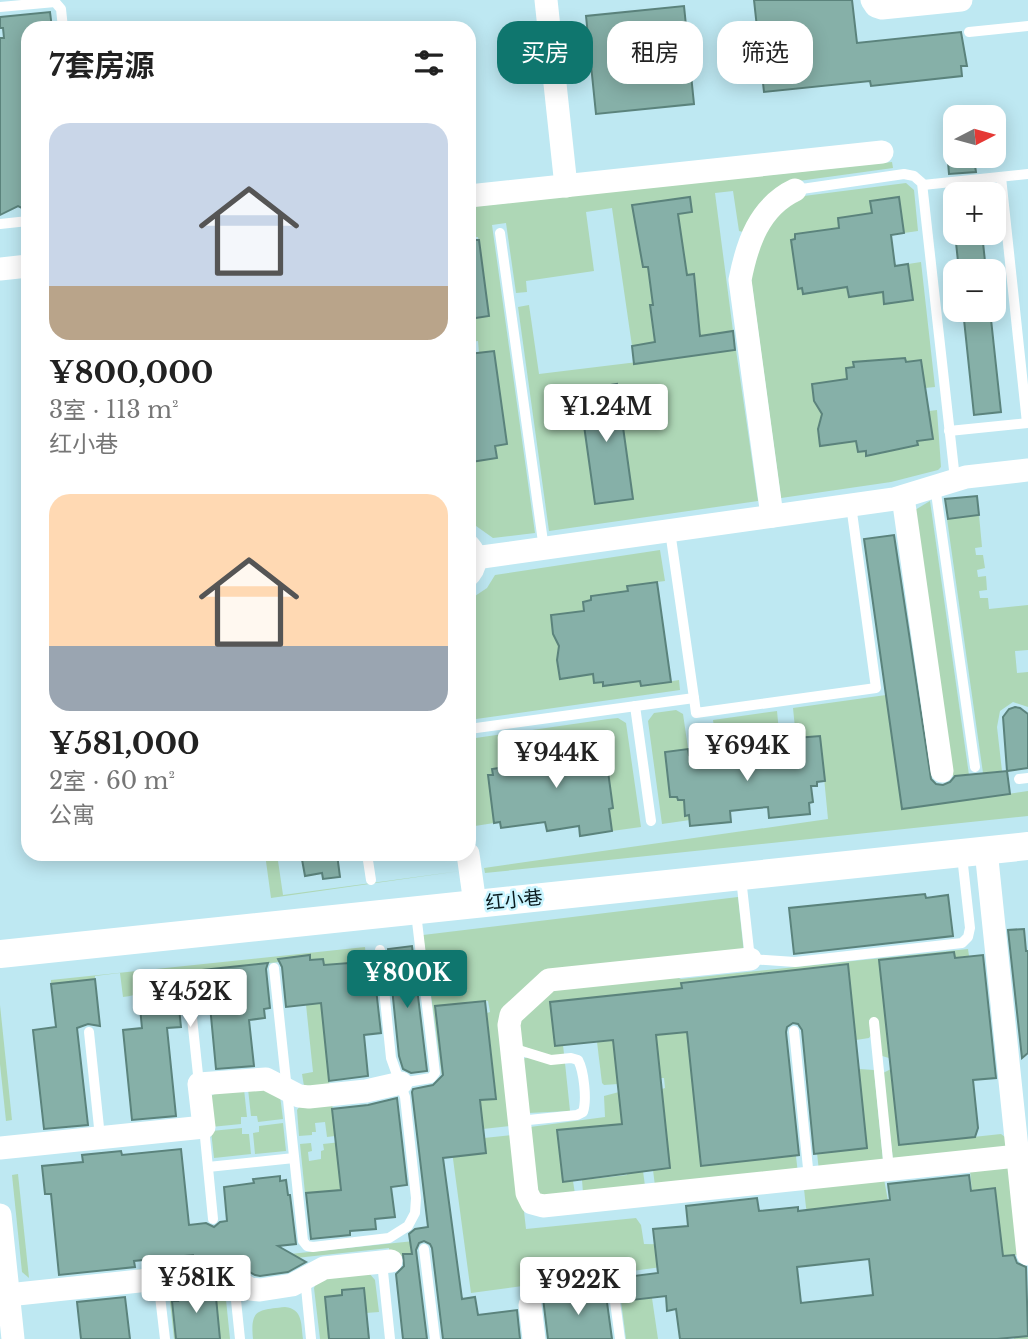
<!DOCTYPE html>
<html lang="zh">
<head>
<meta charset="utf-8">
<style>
	body { margin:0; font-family:"Libre Baskerville","Noto Sans SC",serif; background:#f6f6f6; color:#222; height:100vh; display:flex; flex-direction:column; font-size:26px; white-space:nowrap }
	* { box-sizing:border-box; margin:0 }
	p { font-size:23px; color:#767676 }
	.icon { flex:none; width:38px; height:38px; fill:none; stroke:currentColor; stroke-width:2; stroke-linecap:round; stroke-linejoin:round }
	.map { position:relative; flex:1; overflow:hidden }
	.drawer { position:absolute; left:21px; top:21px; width:455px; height:840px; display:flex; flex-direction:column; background:#fff; border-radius:21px; box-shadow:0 4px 18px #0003 }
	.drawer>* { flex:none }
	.hud { position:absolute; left:497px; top:21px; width:425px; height:63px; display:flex; gap:14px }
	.needle { width:46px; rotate:84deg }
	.buttons { position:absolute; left:943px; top:105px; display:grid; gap:14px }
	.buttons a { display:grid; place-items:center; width:63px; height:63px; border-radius:14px; background:#fff; box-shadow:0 4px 18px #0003; font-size:35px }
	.price { position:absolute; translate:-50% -60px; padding:0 16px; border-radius:7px; background:#fff; color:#222; font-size:23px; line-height:46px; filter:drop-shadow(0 2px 4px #0008) }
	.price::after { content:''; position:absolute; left:50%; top:42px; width:21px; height:16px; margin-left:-10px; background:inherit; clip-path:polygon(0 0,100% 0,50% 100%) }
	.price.active { background:#0f766e; color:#fff }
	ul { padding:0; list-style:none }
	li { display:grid; align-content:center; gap:14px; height:371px; padding:0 28px }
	li span { display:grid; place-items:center; height:217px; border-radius:21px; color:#555 }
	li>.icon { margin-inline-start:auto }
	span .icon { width:126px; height:126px; fill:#fffc; stroke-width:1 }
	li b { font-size:30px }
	h2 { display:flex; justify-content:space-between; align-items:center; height:84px; padding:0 28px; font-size:30px }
	.chip { padding:0 24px; border-radius:21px; background:#fff; box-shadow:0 4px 18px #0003; font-size:24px; line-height:63px }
	.chip.active { background:#0f766e; color:#fff }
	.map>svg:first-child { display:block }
</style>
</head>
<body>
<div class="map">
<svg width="1028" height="1339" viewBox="0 0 1028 1339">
	<rect width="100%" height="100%" fill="#bee8f2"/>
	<g fill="#aed7b6" fill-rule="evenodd">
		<path d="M892,162L893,168L784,183L743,232L739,231L733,191L715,193L733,331L700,336L694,274L687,275L678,214L692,212L690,197L632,205L635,221L641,220L643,267H649L653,305L650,306L653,333L666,341L632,346L612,208L586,212L594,271L526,281L527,292L516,293L506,223L492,225L535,533L493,538L469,521V449L471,462L496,458L495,446L507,444L494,351L479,353L478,341L469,342V319L489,316L478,237H469V207Z"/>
		<path d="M906,183L914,190L918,231L904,233L898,197L870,201L877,222L862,215L838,218L840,235L836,236L834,228L795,234L796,239L791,240L798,289L802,288L804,294L843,288L842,281L846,280L849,297L873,294L872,284L887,292L883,296L884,304L913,300L908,264L921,262L935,387L925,388L921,360L906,362L905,358L872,364L871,360L854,362V367L846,368L847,379L812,385L814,401L819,410L851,406L821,419L818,429L820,446L856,441L858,452L866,451L867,455L884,453V448L917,445V441L933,439L929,411L937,410L941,467L938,470L891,482L781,498L750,270L764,229L796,197Z"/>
		<path d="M529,305L539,374L736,350L758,501L549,531L518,307ZM617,385L633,498L595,504L579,390Z"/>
		<path d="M930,501L969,775L953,776L915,510Z"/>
		<path d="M979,515L982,547L975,548L976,555H983L985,568L977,570L978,577L986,576L987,590L979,591L980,598H988L989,609L1028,605V650L1015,651L1017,673L1028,672V707L1013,702L1000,711L997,727L1002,771L983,773L947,519Z"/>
		<path d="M660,550L665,581L627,586L629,604L609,593L591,596V600L583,602L584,611L551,616L553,634L586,639L559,651L557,660L560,679L593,674L603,682L604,686L621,684L641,662V686L679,680L680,690L469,720V600L487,588L495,575Z"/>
		<path d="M886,695L902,809L1028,791V816L485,873L484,868L828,819L820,736L796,738L793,708Z"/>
		<path d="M676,710L683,714L689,755L688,750L665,752L670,797H677L678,800H684L685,815H689L690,820L662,824L648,721L654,713Z"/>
		<path d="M777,711L781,753L719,760L713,720Z"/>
		<path d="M608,719L618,718L626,723L641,827L612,831L609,809L613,808L606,758H602L598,735L572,739L574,758L561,750L536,754L538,769L532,763L493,769V775L488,776L490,790H495L492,808L494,823L475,826L469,783V739Z"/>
		<path d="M265,854H277L283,895L460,871L271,898Z"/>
		<path d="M738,897L744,954L547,975L503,1015L511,1126L483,1129L482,1116L460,1156L486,1153L484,1138L512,1135L517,1150L526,1229L636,1218L641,1225L644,1244L808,1247L471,1293L423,935ZM488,1001L490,1012L487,1013L496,1098L453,1103L442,1006Z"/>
		<path d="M365,947L370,999L350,973L348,963L335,964L324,970L323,959L310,960L309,955L300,956V961L292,957L279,958V962L222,968L202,974L200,969C174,971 154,994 123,997L120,973L95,976V979L51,984V980Z"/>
		<path d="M968,949L969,956L880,966L889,1058L882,1056L877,1019L869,1020L871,1035L869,1038L856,1040L777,972L682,983L701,1166L796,1156L798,1174L655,1186L653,1170L670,1168L662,1089L665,1088L664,1078H660L656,1035L663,1034L550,1002L555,1046L563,1045L564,1054L552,1056L521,1046L518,1017L551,986L670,974L681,979Z"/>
		<path d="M320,994L330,1089L304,1086L302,1074L313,1072L305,995Z"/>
		<path d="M0,1005L12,1120L6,1121L0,1064Z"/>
		<path d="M613,1040L618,1084L604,1085L602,1083L597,1042Z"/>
		<path d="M528,1057L565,1063L570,1111L528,1113L523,1059Z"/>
		<path d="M859,1069L874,1070L883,1161L819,1171L817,1153L867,1148Z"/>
		<path d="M891,1069L899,1145L1001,1134L1005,1137L1006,1148L893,1160L883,1073Z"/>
		<path d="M269,1087L280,1096L283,1119L258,1122L257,1116H251L248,1089Z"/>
		<path d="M244,1089L247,1117H241V1124L211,1127V1096L216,1093Z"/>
		<path d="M619,1092L623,1132L601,1126L557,1131L563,1182L573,1181L575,1194L538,1197L530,1127L605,1117L604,1096Z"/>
		<path d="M332,1101L335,1136L327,1137L325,1122L315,1123L316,1132H312V1135L299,1136L297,1110L300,1106Z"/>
		<path d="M283,1123L286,1151L255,1154L253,1133L259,1132V1126Z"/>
		<path d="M242,1128V1134H249L251,1154L214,1158L211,1131Z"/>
		<path d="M341,1142L337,1152L341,1190L305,1193L300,1144L311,1143L312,1151L308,1152L309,1161L321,1159V1151L324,1150L323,1144Z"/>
		<path d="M1009,1163L1024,1254L1007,1256L1015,1337L1028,1336V1339H1014L999,1224L810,1244L804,1189L884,1179L888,1201L999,1219L995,1188L972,1191L970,1171Z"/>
		<path d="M643,1171L645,1186L583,1193L582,1180L627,1175V1173Z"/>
		<path d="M18,1174L29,1278L22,1272L12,1175Z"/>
		<path d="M414,1241L426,1339L407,1260L402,1256L390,1255L389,1248L136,1275L135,1270Z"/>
		<path d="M369,1273L375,1280L379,1312L366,1313L342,1290V1295L325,1297L329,1339H320L314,1288L318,1279Z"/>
		<path d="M217,1284L225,1290L230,1339H220L215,1291L198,1293L197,1288L177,1291L178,1301L172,1302L173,1314H179L176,1339H174L170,1302L171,1291L180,1288Z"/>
		<path d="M652,1298L658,1339H626L621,1301Z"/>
		<path d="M285,1307C303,1309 301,1324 303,1339H253C250,1309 258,1310 285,1307Z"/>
	</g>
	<g fill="#86b0a8" stroke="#5b837c" stroke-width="2" fill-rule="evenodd">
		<path d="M754,0H852L857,43L961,32L967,66H961L962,76L871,86L870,81L764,92Z"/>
		<path d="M684,6L694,104L596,114L586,16Z"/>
		<path d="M50,12L52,28H28V211L18,206L0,215V38H4L3,28H0V17Z"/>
		<path d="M974,159L976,172L949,174L948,162Z"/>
		<path d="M690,197L692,212L678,214L687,275L694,274L700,336L733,331L735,350L634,364L632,346L655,342L650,305H653L648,267H643L632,205Z"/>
		<path d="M899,197L904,233L891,235L895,266L908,264L913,300L884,304L883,292L849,297L847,287L803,294L802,288L798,289L791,240L795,239V234L839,228L838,218L872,213L870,201Z"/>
		<path d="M955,233H982L986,271H959Z"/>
		<path d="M469,240H479L489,316L469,319Z"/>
		<path d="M963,310H990L1001,412L974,415Z"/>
		<path d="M494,351L507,444L495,446L497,458L471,462L469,354Z"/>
		<path d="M905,358L906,362L921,360L933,439L917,441L918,445L866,456V451L858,452L856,441L820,446L818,429L822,414L814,401L812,384L847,379L846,368L854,367L853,362Z"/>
		<path d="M617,384L633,499L595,504L579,390Z"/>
		<path d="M977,496L979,515L948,519L945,499Z"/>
		<path d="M894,535L931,779L936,784L943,785L950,782L955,776L1007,771L1010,794L902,809L864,539Z"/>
		<path d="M657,582L671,682L641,686L640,681L603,686V682L594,683L593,674L560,679L557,660L559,646L553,634L551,615L584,611L583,602L591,600V596L628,591L627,586Z"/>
		<path d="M1015,707L1020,708L1028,714V768L1007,771L1003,717L1009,709Z"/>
		<path d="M598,735L602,758L606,757L613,808L609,809L612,831L580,836L579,826L547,831L545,822L501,828L500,822L494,823L488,775H493L492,769L537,762L536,754L573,749L572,739Z"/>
		<path d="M820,736L825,781L817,782V786H811L813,802L809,803L810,814L769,818L768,807L748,809L730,811L731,822L690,826L689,815L685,816L684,800H678L677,797H670L665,752L688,749L689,755L695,754L696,762L792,752L791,744L797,743L796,738Z"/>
		<path d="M301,854H337L340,877L323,879L322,873L305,876Z"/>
		<path d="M925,894L926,898L948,895L953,936L794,954L789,908Z"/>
		<path d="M1024,929L1026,951H1028V1053L1022,1058L1008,930Z"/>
		<path d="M412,946L427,1071L411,1073L403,1069L399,1056L388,949Z"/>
		<path d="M954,952L955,958L983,955L996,1078L973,1080L978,1128L975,1137L899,1145L879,960Z"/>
		<path d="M310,955V960L323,959L324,965L349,963L350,973L374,971L381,1033L364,1035L368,1076L329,1081L321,1003L286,1007L282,967L278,959Z"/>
		<path d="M268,963L266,969L270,1008L264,1009L265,1018L249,1020L254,1066L216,1069L209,995L197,996L193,992H186L182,998H178L181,1027L167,1028L176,1116L132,1120L123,1030L142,1028L137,977Z"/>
		<path d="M848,964L867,1148L814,1154L802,1030L798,1024L793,1023L787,1027L786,1032L799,1155L701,1166L687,1032L656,1035L670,1168L563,1182L557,1130L622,1124L613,1040L555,1046L550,1002L682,988L681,983Z"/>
		<path d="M95,979L100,1026L88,1024L77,1028L88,1125L44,1129L33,1030L56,1027L51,984Z"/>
		<path d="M485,1001L496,1099L480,1100L486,1153L443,1158L462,1299L475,1297L478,1315L517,1310L520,1339H443L432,1248L430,1244L424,1241L419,1243L416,1250L427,1339H403L396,1274L404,1266L403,1254H412L409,1234L415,1229L428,1227L412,1092L413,1089L433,1085L443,1075L435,1006Z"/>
		<path d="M397,1098L407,1185L391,1187L395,1217L375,1219L376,1229L350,1231V1235L311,1239L306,1193L341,1190L332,1109L368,1105Z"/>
		<path d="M181,1149L189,1225L206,1223L214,1227L220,1222L227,1221L224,1187L254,1183L253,1179L280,1176V1181L286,1180L288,1195H290L296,1244L278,1246L306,1262L288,1272L260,1276L255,1275L228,1260L193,1261V1255L134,1261L135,1267L59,1275L51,1194H45L42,1166L83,1162L82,1155L121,1151L122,1155Z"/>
		<path d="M969,1175L971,1191L995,1188L1003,1256L1014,1255L1017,1263L1026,1267L1028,1336L997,1339H680L676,1309L667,1311L666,1296L623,1301L618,1278L658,1273L653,1229L688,1226L686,1206L757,1198L759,1211L798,1207V1211L890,1200L888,1184ZM869,1259L873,1295L801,1303L797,1267Z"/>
		<path d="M215,1287L220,1339H176L172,1301H178L177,1291Z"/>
		<path d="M364,1288L369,1339H329L325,1297L342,1295V1290Z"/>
		<path d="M608,1290L606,1295L612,1339H548L543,1298Z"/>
		<path d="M125,1297L130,1339H81L77,1302Z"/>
	</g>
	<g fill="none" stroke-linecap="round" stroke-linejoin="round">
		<g stroke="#fff" stroke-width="10">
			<path d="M0,7L55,2L61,9L63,28"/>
			<path d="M969,32L1028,26"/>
			<path d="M1001,177L1027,423"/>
			<path d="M923,185L1028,174"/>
			<path d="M795,190L904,174L914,176L922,183L955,479"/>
			<path d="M0,224L28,221"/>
			<path d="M500,233L544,549"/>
			<path d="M949,431L1028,423"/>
			<path d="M935,486L975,767"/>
			<path d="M469,537C486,551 485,570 469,584"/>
			<path d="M694,698L696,713L876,688L851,505"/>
			<path d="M635,706L651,821"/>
			<path d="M469,729L694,698L670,531"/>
			<path d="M1019,779L1028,778"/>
			<path d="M367,854L371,880"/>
			<path d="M741,878L750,959L795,962L962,943L968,937L970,928L962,856"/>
			<path d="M274,968L303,1241L307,1246L313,1247L389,1238L408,1226L415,1213L416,1198L405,1097L391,1058L380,950"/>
			<path d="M190,999L199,1084"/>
			<path d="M874,1022L889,1170"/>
			<path d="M794,1031L809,1178"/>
			<path d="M89,1032L100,1137"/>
			<path d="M512,1048L551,1060L571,1058L578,1060C584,1071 587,1100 583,1112L577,1115L519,1121"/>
			<path d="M401,1083L431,1078L435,1073L416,913"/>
			<path d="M204,1127L213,1219"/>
			<path d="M208,1167L294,1158"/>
			<path d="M424,1249L435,1339"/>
			<path d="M382,1262L390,1339"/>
			<path d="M305,1277L311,1339"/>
			<path d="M158,1279L165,1339"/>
			<path d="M234,1281L240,1339"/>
			<path d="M614,1294L620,1339"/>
		</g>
		<g stroke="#fff" stroke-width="23">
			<path d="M546,0L566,186"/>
			<path d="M872,0L876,6L882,8L961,0"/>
			<path d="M469,196L882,152"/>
			<path d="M0,269L28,266"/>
			<path d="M903,497L942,771"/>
			<path d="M772,516L740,280C747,244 759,207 795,190"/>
			<path d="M482,557L894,499L966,477L1028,470"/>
			<path d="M986,850L1028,1254"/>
			<path d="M468,854L475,904"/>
			<path d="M750,959L549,980L511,1015L509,1025L527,1193L532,1203L543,1206L1018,1156"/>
			<path d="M0,1148L204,1127L199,1084L266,1079L299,1096L309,1097L366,1091L401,1083"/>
			<path d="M0,1215L13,1339"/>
			<path d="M8,1295L214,1273L226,1274L250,1289L260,1290L292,1285L324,1268L391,1261"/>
			<path d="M530,1305L534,1339"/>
		</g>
		<path stroke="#fff" stroke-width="28" d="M0,954L1028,846"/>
	</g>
	<g text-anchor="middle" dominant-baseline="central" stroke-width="5" stroke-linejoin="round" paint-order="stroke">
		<g font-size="19" fill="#09191d" stroke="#caf5ff">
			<text transform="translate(514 900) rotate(-6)">红小巷</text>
		</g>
	</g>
</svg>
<div class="buttons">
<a><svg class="needle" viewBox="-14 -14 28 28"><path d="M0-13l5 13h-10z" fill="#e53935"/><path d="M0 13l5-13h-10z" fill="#767676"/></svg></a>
<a>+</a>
<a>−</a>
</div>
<b class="price" style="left:606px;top:444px">¥1.24M</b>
<b class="price" style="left:747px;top:783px">¥694K</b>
<b class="price" style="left:556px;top:790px">¥944K</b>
<b class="price active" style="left:407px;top:1010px">¥800K</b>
<b class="price" style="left:190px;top:1029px">¥452K</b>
<b class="price" style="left:196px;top:1315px">¥581K</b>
<b class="price" style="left:578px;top:1317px">¥922K</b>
<div class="hud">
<a class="chip active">买房</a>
<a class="chip">租房</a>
<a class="chip">筛选</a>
</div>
<section class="drawer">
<h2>7套房源<svg class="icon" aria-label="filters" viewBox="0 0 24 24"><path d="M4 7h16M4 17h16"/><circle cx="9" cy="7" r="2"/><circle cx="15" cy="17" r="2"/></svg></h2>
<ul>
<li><span style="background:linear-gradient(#c9d6e8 75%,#b9a48a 0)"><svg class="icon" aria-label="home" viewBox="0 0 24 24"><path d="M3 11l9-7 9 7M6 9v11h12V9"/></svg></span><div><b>¥800,000</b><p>3室 · 113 m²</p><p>红小巷</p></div></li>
<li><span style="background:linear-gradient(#ffd9b3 70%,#9aa5b1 0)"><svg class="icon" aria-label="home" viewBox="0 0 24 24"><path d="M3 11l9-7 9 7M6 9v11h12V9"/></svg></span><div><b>¥581,000</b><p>2室 · 60 m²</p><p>公寓</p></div></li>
</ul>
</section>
</div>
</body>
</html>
